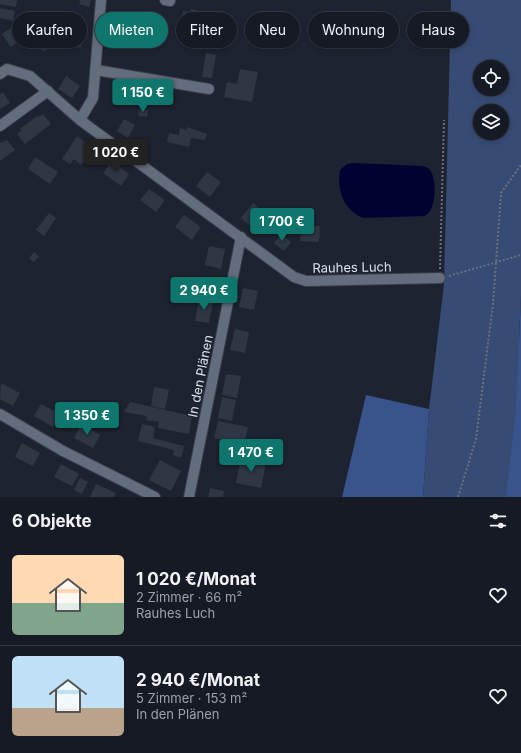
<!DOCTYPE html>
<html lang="de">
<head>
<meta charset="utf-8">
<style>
	body { margin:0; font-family:Inter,sans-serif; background:#1f232d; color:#f1f3f6; height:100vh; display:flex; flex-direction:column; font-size:15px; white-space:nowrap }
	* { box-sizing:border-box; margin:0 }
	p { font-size:13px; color:#9ea1a7 }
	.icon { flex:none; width:22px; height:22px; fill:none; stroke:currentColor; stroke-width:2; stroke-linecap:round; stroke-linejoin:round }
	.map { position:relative; height:497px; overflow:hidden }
	.sheet { display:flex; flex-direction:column; background:#161a25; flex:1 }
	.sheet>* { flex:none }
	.guide { position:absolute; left:12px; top:12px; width:497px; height:36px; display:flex; gap:8px }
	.buttons { position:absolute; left:473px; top:60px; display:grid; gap:8px }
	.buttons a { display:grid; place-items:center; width:36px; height:36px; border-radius:50%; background:#161a25; box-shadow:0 2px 6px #0003,0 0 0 1px #353842; font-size:20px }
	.price { position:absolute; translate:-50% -34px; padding:0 9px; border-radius:4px; background:#0f766e; color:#fff; font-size:13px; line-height:26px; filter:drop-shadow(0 1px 2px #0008) }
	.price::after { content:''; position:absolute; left:50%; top:24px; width:12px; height:9px; margin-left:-6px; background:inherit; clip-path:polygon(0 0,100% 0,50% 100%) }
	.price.selected { background:#222; color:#fff }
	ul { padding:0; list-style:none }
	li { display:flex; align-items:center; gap:12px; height:100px; padding:0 12px }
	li+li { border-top:1px solid #353842 }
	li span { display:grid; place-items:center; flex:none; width:112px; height:80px; border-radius:6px; color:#555 }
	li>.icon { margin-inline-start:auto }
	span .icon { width:48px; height:48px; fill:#fffc; stroke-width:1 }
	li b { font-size:17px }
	h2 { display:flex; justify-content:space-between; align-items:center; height:48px; padding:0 12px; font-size:17px }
	.pill { padding:0 14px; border-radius:18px; background:#161a25; box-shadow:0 2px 6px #0003,0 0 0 1px #353842; font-size:14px; line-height:36px }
	.pill.selected { background:#0f766e; color:#fff }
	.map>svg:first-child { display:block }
</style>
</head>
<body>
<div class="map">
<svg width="521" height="497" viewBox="0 0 521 497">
	<rect width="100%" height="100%" fill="#1d2331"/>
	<path fill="#374b75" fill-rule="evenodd" d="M451,0H521V296L519,339L521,497H423L429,409L444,284ZM480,67H502V89H480ZM480,111H502V133H480Z"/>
	<g fill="#39548b">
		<path d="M521,296V497H506L516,409Z"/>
		<path d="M366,395L429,409L423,497H342Z"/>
	</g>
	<path fill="#000232" d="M354,163L422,166C425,167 428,167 430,170C437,179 437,212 424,216L363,218C343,209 337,191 340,170L347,164Z"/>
	<g fill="#2f3745">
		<path d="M0,0H17L16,7L0,4Z"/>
		<path d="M80,0H91L89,7L79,4Z"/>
		<path d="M0,8L15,11L13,21L0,18Z"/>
		<path d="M191,9L197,10L196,13H198L196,27L181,24L183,11L190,12Z"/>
		<path d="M209,11L225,14L222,32L206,29Z"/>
		<path d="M141,19L162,23L158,42L137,38Z"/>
		<path d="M266,20L283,24L281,38L263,35Z"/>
		<path d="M15,25L24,38L11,47L2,34Z"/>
		<path d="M251,26L261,29L259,39L248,37Z"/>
		<path d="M69,31L84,35L81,48L66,44Z"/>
		<path d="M39,37L51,41L45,52L34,45Z"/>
		<path d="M206,53L216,55L212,78L202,77Z"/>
		<path d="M240,69L258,72L252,102L224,97L227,82L237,84Z"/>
		<path d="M66,76L80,86L72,98L58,89Z"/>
		<path d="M3,92L10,103L0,109V94Z"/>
		<path d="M139,109L148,110L147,117L138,116Z"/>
		<path d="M43,114L51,124L25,144L17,134L22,130L20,129L37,116L38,117Z"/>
		<path d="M124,119L135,125L128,138L117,131Z"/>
		<path d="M187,127L207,134L205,140L191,138L189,147L167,142L169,133L179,135L180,128L187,130Z"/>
		<path d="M77,136L94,148L81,165L74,159L70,164L62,159Z"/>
		<path d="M7,140L15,150L0,161V143Z"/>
		<path d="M35,157L58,172L50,184L28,169Z"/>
		<path d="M112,161L129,174L121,186L103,173Z"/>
		<path d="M207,172L221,182L210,197L196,186Z"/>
		<path d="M149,189L165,200L156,212L140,200Z"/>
		<path d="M253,203L267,215L271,211L276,216L283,218L285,214L292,220L282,232L263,219L255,230L241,218Z"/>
		<path d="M49,213L56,218L44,236L36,230Z"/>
		<path d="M184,215L201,227L192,240L175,227Z"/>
		<path d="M301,226H320L319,242L300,241Z"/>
		<path d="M281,234L291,242L284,251L274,243Z"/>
		<path d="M209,246L225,249L221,269L205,265Z"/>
		<path d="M34,252L39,256L34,262L29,258Z"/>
		<path d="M339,263H341V270L337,271V274H328V270L320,271V265Z"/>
		<path d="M243,288L258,291L254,310L239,307Z"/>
		<path d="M199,299L213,302L209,323L195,321Z"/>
		<path d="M235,329L249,332L245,353L230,350Z"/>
		<path d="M226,374L241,376L237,398L222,395Z"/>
		<path d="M1,383L20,393L13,406L0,399Z"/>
		<path d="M154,387L169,390L165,409L151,406Z"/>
		<path d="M222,397L236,400L232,421L218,418Z"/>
		<path d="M130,402L192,416L189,434L158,428L159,422L146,420L147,416L124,412Z"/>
		<path d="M41,404L60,414L53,427L34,416Z"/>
		<path d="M218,421L248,427L244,445L214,438Z"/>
		<path d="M142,424L155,427L153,438L184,446L181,458L173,455L174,450L138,441Z"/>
		<path d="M81,425L100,435L93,448L74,438Z"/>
		<path d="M22,443L40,453L33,466L15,457Z"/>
		<path d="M241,458L266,463L261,488L236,483Z"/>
		<path d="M160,460L181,471L171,491L149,480Z"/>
		<path d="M61,464L79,474L72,486L54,477Z"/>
		<path d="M80,478L88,482L82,494L74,490Z"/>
		<path d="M96,484L116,493L114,497H90Z"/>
		<path d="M210,488L224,491L223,497H208Z"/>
	</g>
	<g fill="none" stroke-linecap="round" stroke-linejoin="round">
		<g stroke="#3a3f4a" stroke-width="12">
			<g id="minor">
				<path d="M165,0L170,1"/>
				<path d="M96,70L209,89"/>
				<path d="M0,74L7,69L30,76L80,120L294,277L306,281L440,278"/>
				<path d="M80,120L93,98L101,0"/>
				<path d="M0,126L48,91"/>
				<path d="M0,414L63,451L155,497"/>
				<path d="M189,497L241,237"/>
			</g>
		</g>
		<g stroke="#6b717d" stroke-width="2" stroke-dasharray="2 2" stroke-linecap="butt">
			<path d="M440,269L444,120"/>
			<path d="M449,276L521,255"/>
			<path d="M458,497L476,439L493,304L501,193L521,165"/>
		</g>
		<use href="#minor" stroke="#646d7d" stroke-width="10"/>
	</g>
	<g text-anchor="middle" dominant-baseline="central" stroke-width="3" stroke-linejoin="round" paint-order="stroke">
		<g font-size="13" fill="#dbe0ea" stroke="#1d2331">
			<text transform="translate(352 267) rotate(-1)">Rauhes Luch</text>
			<text transform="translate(200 376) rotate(-79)">In den Plänen</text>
		</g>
	</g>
</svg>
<div class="buttons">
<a><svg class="icon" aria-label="locate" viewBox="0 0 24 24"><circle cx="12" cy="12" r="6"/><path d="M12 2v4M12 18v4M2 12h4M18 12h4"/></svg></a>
<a><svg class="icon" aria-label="layers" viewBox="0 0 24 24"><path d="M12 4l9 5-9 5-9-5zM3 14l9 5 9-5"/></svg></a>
</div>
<b class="price" style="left:143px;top:113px">1 150 €</b>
<b class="price selected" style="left:116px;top:173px">1 020 €</b>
<b class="price" style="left:282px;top:242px">1 700 €</b>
<b class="price" style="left:204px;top:311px">2 940 €</b>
<b class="price" style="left:87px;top:436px">1 350 €</b>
<b class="price" style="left:251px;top:473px">1 470 €</b>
<div class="guide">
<a class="pill">Kaufen</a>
<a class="pill selected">Mieten</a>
<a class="pill">Filter</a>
<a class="pill">Neu</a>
<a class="pill">Wohnung</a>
<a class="pill">Haus</a>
</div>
</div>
<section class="sheet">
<h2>6 Objekte<svg class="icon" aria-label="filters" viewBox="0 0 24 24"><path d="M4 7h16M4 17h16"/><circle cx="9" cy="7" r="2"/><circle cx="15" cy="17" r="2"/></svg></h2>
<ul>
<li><span style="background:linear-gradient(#ffd9b3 60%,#7fa58c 0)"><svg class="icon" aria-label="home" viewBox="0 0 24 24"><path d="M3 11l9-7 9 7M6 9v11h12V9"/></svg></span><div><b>1 020 €/Monat</b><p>2 Zimmer · 66 m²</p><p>Rauhes Luch</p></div><svg class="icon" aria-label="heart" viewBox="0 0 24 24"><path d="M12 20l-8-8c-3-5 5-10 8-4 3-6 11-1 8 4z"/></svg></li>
<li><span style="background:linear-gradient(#bfe0f5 65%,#b9a48a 0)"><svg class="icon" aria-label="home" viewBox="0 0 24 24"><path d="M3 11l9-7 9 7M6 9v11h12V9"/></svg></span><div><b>2 940 €/Monat</b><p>5 Zimmer · 153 m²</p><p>In den Plänen</p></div><svg class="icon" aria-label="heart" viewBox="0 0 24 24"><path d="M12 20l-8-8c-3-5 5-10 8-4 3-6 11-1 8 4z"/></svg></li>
</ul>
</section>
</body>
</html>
